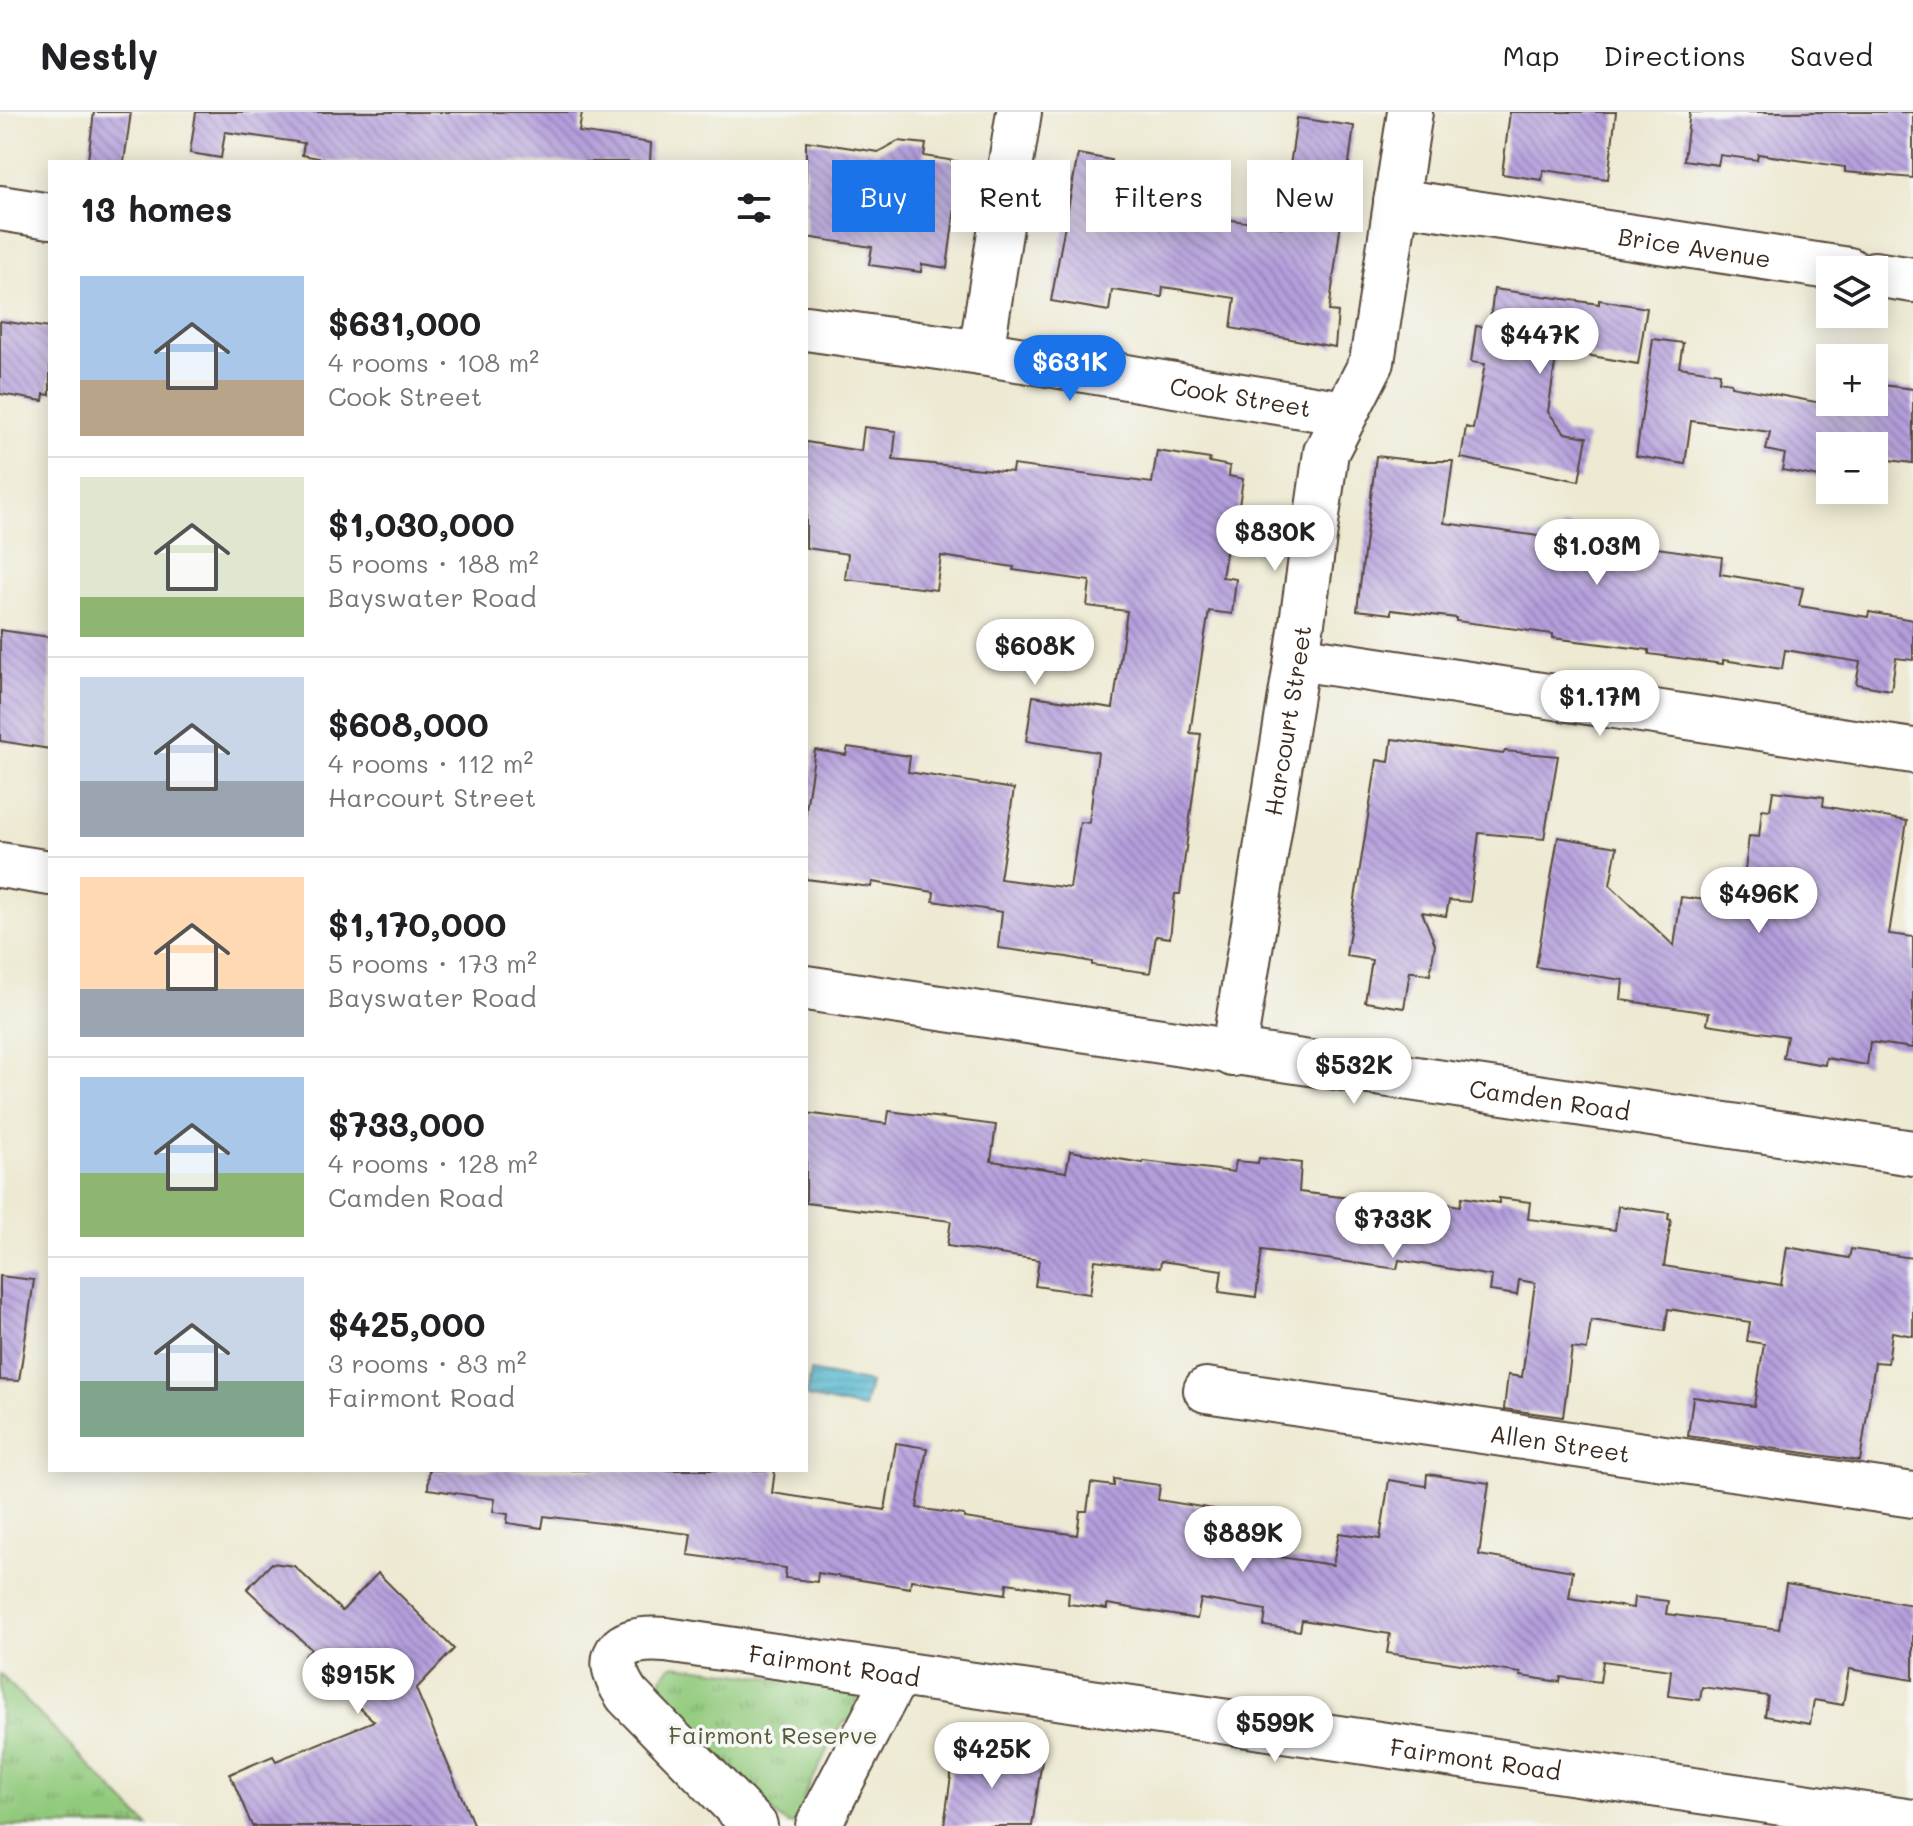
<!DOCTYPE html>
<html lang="en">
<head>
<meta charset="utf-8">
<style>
	body { margin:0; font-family:Mali,sans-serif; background:#f6f6f6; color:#202124; height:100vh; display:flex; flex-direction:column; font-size:30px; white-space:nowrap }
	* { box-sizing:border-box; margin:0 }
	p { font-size:26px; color:#757577 }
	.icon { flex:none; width:44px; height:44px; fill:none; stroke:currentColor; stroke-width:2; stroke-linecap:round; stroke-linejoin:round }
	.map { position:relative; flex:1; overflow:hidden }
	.side { position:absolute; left:48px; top:48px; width:760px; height:1312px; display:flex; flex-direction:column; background:#fff; border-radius:0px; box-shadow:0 4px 20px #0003 }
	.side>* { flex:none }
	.hud { position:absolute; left:832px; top:48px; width:760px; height:72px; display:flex; gap:16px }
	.buttons { position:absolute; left:1816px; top:144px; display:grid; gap:16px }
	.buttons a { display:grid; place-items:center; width:72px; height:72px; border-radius:0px; background:#fff; box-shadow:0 4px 20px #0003; font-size:40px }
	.price { position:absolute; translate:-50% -68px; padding:0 18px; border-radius:28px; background:#fff; color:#222; font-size:26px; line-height:52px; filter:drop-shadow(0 2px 4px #0008) }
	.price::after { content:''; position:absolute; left:50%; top:48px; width:24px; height:18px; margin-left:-12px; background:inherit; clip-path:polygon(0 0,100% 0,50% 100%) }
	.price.selected { background:#1a73e8; color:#fff }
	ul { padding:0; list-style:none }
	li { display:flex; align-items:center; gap:24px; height:200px; padding:0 32px }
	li+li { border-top:2px solid #e0e0e0 }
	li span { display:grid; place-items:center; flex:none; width:224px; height:160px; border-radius:0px; color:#555 }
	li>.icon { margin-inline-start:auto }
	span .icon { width:96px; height:96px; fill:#fffc; stroke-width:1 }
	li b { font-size:34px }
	h2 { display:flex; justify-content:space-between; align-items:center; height:96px; padding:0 32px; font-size:34px }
	.tag { padding:0 28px; border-radius:0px; background:#fff; box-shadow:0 4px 20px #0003; font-size:28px; line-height:72px }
	.tag.selected { background:#1a73e8; color:#fff }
	header { display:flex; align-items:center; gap:48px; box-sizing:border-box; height:112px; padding:0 40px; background:#fff; border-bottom:2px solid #e0e0e0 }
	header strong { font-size:38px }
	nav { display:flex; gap:44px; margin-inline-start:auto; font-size:28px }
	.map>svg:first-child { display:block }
</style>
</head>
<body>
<header>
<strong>Nestly</strong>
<nav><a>Map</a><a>Directions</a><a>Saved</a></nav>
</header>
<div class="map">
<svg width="1913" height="1714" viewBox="0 0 1913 1714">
	<defs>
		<pattern id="park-tufts" width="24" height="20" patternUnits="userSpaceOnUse" patternTransform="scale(2)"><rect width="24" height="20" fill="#92ca7d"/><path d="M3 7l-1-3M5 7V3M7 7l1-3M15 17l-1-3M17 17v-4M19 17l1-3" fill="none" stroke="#78a466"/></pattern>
		<pattern id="water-rules" width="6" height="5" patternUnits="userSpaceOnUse" patternTransform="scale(2)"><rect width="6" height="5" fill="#50b6ce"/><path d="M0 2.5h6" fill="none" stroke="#4494a7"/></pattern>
		<pattern id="building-back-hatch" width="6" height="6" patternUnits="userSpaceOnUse" patternTransform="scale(2)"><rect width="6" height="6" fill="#b39edc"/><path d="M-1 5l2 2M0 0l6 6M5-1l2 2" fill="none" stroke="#9381b2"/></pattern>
	</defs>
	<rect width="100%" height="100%" fill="#f6f6f2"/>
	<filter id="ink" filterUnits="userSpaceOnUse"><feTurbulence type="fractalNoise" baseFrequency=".0125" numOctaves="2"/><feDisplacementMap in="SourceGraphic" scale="16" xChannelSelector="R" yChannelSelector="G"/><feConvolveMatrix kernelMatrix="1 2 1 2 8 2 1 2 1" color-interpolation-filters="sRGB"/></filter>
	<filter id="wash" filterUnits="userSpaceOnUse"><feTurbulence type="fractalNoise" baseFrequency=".006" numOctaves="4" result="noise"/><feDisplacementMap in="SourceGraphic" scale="32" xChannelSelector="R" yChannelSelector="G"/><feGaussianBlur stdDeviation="1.8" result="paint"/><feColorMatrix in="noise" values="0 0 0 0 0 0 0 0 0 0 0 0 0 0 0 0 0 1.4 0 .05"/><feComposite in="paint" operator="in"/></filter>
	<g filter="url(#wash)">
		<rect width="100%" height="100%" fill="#ede9d2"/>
		<g fill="url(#park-tufts)" stroke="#667a4e" stroke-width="2">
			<path d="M675,1553L848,1576C860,1583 858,1591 856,1603L841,1613L803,1686L806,1692L800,1713L788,1712L777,1704L667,1591C657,1577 658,1561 675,1553Z"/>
			<path d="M0,1562L148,1714H0Z"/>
		</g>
		<path fill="url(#water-rules)" stroke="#467076" stroke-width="2" d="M811,1259L870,1271L864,1297L806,1285Z"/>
		<g id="blocks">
			<g fill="url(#building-back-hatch)">
				<path d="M94,0H131L124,50L88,48Z"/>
				<path d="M196,0H582L579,20L651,31L650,50H324V47L302,43L304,31L225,20L221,46L190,41Z"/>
				<path d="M1510,0H1616L1608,67L1543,58L1542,68L1502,62Z"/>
				<path d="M1690,0H1913V66L1845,60V55L1758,42L1757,48L1720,43L1718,53L1684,48Z"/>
				<path d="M1297,6L1354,14L1329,199L1338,200L1335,235L1231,216L1235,186L1163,175L1162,185L1112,178L1109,199L1051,189L1078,42L1111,48L1106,77L1126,81L1125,87L1218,101L1217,106L1281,115Z"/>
				<path d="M806,29L878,40L898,29L926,32L924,44L961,50L947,156L922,152L921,160L869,153L872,135L806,125Z"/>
				<path d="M1494,177L1599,192V188L1647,196L1638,252L1557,238L1548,300L1565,321L1587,325L1579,369L1461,346L1466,315L1473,317L1485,252L1471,250L1476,214L1489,216Z"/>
				<path d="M0,209L50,216V283L44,282L43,289L0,282Z"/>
				<path d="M1653,227L1683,231L1679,255L1720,261L1719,269L1731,271V274L1864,299L1865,290H1874V272L1913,277V351L1874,346V334H1830V367L1782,358L1785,342L1766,338L1770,320L1691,309L1685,352L1636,344Z"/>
				<path d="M864,315L896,319L893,348L1012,360L1013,353L1152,371L1157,339L1210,347L1209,350L1230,354L1229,364L1243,367L1238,400L1233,399L1222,465L1236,467L1232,502L1209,499L1203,535L1190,621L1201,622L1180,782H1175L1170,826L1156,824L1150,861L1092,853V850L1067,845L998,836L1002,800L933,789L934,780L872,770L871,775L806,767V697L815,638L846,643L848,635L910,644L908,660L1014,677L1000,767L1070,776L1080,710L1089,711L1098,640L1026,629L1033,584L1113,596L1127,499L1087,494L1090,469L1013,458L1014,455L941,444L936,478L845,467L848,442L806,436V330L861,339Z"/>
				<path d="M1376,344L1418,349H1453L1444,411L1560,427L1562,414L1644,423L1642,434L1722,445L1720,462L1803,476L1799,494L1868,505L1869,500L1913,508V548L1896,546L1891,578L1856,572L1860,550L1785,538L1782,557L1723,548V552L1649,542V538L1553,526V522L1456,509V506L1391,498V502L1357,498Z"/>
				<path d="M0,518L50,525V637L0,629Z"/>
				<path d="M1392,627L1503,642L1505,639L1558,644L1544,727L1479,721L1470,790L1449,788L1446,804L1422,800L1435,832L1430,863L1410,859L1404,896L1365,890L1372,848L1346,844L1377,648L1389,650Z"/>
				<path d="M1773,679L1824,685L1823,694L1907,709L1889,822L1913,825V936L1870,930L1867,953L1826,946L1825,953L1783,946L1787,924L1707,912L1709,901L1621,888L1623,868L1536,855L1558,725L1617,735L1610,773L1674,834L1681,785L1741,792L1749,724L1759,725L1762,697L1770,698Z"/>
				<path d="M889,999L996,1013L991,1049L1066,1060L1070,1039L1143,1051V1049L1234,1060L1236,1049L1258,1051L1259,1046L1301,1051L1299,1080L1366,1088L1365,1097L1427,1107L1430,1089L1460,1094L1462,1085L1499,1091V1086L1530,1090L1528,1107L1615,1118L1618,1094L1669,1101L1668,1107L1671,1108L1664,1154L1781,1173L1787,1135L1849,1146L1851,1137L1913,1146V1224L1892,1220L1888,1251L1875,1250L1860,1349L1688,1324L1693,1285L1754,1294L1764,1232L1747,1229L1750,1210L1668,1197L1665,1219L1591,1208L1587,1238L1572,1236L1563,1305L1504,1297L1508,1263L1522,1265L1535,1171L1519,1168L1517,1183L1490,1179L1492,1164L1399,1148L1397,1157L1262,1138L1256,1185L1219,1180L1222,1158L1161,1149L1160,1156L1095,1148L1090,1182L1035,1174L1039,1148L947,1134L951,1109L806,1091V1001L887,1012Z"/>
				<path d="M0,1164L34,1168L19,1269L0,1268Z"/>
				<path d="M896,1331L927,1336L917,1396L964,1403V1406L1077,1423L1080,1399H1087L1091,1371L1114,1374V1367L1160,1373L1158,1388L1220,1398L1218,1412L1269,1420L1266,1443L1333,1453L1339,1421L1380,1427L1389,1368L1426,1374L1427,1362L1489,1371L1479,1443L1573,1459L1569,1486L1633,1496L1634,1485L1668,1489L1666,1502L1779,1517L1786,1472L1913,1493V1568L1849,1557L1843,1593L1814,1588L1810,1612L1765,1604L1768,1584L1702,1575L1700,1588L1668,1584L1671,1558L1603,1549L1600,1570L1561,1565L1560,1570L1521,1564V1561L1387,1541L1390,1522L1302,1508L1300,1519L1264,1514L1266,1498L1201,1487L1197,1507L1107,1492V1497L1068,1492L1069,1480L1007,1471L1006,1482L911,1468L910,1476L818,1461L817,1470L785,1466L786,1456L688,1443L691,1422L544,1404L542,1416L507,1411L508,1402L493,1400L495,1387L428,1377L429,1358H775L772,1381L885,1398Z"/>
				<path d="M272,1451L294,1454L342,1499L378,1461L454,1537L416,1577L474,1714H252L230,1662L273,1644L276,1649L374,1609L304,1545L311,1537L247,1477Z"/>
				<path d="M955,1635L1042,1648L1032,1714H944Z"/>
			</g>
		</g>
	</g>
	<g filter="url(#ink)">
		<use href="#blocks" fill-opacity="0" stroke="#564739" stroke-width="2"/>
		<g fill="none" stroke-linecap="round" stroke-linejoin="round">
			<g stroke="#564739" stroke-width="48">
				<g id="minor">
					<path id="s1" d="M1396,89L1849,158"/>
					<path d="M0,96L50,104"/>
					<path d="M1874,162L1913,168"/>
					<path id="s2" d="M806,216L981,241L1344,301"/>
					<path d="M981,241L1019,0"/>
					<path d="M1297,546L1913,639"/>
					<path d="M0,753L50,761"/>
					<path id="s3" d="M806,876L1913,1041"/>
					<path id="s4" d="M1233,942L1297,546L1326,340L1372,250L1410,0"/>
					<path id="s5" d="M1206,1278L1913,1383"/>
					<path id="s6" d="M755,1714L627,1583C598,1540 622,1524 666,1528L1913,1710"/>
					<path d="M818,1714L897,1562"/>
				</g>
			</g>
			<use href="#minor" stroke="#fff" stroke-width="44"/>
		</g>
	</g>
	<g text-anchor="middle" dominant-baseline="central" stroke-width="7" stroke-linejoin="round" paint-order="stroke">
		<g font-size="24" fill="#3b2a1e" stroke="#f6f6f2">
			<text stroke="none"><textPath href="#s1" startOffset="302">Brice Avenue</textPath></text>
			<text stroke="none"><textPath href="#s2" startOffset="440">Cook Street</textPath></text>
			<text stroke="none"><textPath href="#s4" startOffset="338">Harcourt Street</textPath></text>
			<text stroke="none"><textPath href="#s3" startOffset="752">Camden Road</textPath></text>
			<text stroke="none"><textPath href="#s5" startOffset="358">Allen Street</textPath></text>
			<text stroke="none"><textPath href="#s6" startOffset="452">Fairmont Road</textPath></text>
			<text stroke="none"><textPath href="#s6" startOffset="1100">Fairmont Road</textPath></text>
		</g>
		<g font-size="24" fill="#555a3a" stroke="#f6f6f2">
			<text x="773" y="1622">Fairmont Reserve</text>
		</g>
	</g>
</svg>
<div class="buttons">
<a><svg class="icon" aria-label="layers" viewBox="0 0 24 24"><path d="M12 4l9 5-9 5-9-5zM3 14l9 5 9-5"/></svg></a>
<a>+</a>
<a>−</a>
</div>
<b class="price" style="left:1540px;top:264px">$447K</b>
<b class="price selected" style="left:1070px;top:291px">$631K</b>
<b class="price" style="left:1275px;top:461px">$830K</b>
<b class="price" style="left:1597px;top:475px">$1.03M</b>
<b class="price" style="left:1035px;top:575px">$608K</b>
<b class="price" style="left:1600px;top:626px">$1.17M</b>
<b class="price" style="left:1759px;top:823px">$496K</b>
<b class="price" style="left:1354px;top:994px">$532K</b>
<b class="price" style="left:1393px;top:1148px">$733K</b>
<b class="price" style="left:1243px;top:1462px">$889K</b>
<b class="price" style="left:358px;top:1604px">$915K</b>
<b class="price" style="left:1275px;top:1652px">$599K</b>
<b class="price" style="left:992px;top:1678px">$425K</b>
<div class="hud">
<a class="tag selected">Buy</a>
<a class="tag">Rent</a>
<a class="tag">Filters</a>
<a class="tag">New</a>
</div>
<section class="side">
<h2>13 homes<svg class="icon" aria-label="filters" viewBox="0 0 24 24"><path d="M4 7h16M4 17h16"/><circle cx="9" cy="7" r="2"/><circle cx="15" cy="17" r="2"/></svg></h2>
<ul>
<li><span style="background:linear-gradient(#a9c7e8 65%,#b9a48a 0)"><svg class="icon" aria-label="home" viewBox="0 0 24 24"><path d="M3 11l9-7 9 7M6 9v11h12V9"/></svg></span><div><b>$631,000</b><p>4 rooms · 108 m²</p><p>Cook Street</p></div></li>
<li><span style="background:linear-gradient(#dfe7d0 75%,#8fb573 0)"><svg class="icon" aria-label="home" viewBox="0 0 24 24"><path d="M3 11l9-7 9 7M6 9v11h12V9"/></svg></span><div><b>$1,030,000</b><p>5 rooms · 188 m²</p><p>Bayswater Road</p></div></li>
<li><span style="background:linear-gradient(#c9d6e8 65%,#9aa5b1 0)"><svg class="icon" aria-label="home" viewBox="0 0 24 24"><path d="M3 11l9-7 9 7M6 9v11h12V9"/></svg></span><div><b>$608,000</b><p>4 rooms · 112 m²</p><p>Harcourt Street</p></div></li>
<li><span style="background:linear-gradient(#ffd9b3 70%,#9aa5b1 0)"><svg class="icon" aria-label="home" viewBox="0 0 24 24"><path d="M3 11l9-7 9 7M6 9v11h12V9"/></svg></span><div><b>$1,170,000</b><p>5 rooms · 173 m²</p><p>Bayswater Road</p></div></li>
<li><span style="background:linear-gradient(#a9c7e8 60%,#8fb573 0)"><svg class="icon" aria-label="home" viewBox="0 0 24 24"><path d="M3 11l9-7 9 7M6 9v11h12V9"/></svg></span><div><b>$733,000</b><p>4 rooms · 128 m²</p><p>Camden Road</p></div></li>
<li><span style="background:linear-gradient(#c9d6e8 65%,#7fa58c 0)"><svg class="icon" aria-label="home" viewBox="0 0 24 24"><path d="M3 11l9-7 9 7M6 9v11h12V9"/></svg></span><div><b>$425,000</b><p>3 rooms · 83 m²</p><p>Fairmont Road</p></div></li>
</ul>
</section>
</div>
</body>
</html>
